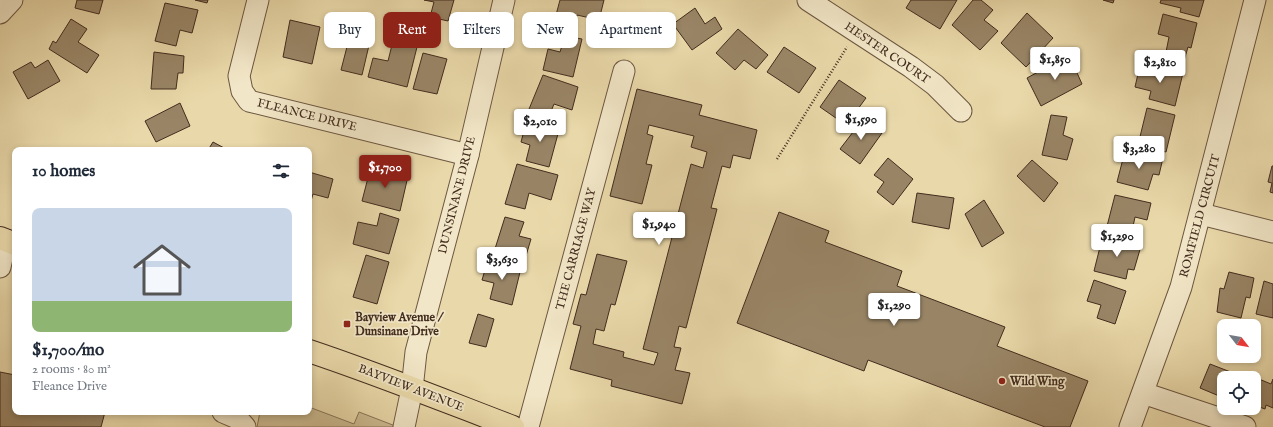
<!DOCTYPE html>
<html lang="en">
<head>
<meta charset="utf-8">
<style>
	body { margin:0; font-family:"IM FELL English",serif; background:#f6f6f7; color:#1f2937; height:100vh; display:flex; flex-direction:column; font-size:15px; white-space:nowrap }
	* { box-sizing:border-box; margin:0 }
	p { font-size:13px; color:#747a83 }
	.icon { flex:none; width:22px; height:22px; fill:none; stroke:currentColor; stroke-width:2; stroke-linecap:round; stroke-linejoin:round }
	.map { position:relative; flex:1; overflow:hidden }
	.details { position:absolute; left:12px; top:147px; width:300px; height:268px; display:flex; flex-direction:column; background:#fff; border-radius:8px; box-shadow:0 2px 6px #0003 }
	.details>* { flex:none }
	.guide { position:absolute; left:324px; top:12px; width:380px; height:36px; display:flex; gap:8px }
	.needle { width:26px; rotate:121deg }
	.buttons { position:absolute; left:1217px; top:319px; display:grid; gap:8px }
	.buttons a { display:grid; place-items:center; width:44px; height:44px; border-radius:8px; background:#fff; box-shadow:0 2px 6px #0003; font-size:20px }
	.price { position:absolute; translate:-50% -34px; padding:0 9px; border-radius:4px; background:#fff; color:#222; font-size:13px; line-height:26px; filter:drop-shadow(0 1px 2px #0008) }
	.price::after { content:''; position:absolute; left:50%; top:24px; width:12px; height:9px; margin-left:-6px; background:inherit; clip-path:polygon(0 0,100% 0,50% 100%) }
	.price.current { background:#8f2418; color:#fff }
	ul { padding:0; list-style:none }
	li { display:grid; align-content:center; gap:8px; height:212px; padding:0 20px }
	li span { display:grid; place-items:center; height:124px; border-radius:8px; color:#555 }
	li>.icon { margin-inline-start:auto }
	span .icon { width:72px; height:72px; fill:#fffc; stroke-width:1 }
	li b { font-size:17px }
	h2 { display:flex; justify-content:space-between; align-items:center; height:48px; padding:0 20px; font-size:17px }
	.pill { padding:0 14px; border-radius:8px; background:#fff; box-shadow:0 2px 6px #0003; font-size:14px; line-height:36px }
	.pill.current { background:#8f2418; color:#fff }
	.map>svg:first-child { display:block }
</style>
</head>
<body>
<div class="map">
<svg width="1273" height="427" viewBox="0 0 1273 427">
	<rect width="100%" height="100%" fill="#e9d8a9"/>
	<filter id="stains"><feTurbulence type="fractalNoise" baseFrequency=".005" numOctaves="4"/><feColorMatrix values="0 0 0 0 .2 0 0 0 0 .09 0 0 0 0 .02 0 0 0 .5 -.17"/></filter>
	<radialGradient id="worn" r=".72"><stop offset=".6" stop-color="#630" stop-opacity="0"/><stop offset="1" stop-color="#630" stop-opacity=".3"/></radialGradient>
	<path fill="#cdbb91" stroke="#887458" d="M309,407L354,424L359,412L398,427H257L260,412H309Z"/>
	<g fill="#998566" stroke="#422c1e">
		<path d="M77,0H103L99,14L75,8Z"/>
		<path d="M195,0H208L207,3Z"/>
		<path d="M424,0H454L448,21L430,17L434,2Z"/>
		<path d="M560,0H604L599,20L577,15L573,31L553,26Z"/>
		<path d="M911,0H957L940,29L906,8Z"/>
		<path d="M973,0H981L993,10L984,20L998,31L980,50L952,25Z"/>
		<path d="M1103,0H1114L1113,3Z"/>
		<path d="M1161,0H1204L1199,17L1180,12L1181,8L1160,3Z"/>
		<path d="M165,3L198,10L192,33L180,30L176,46L155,41Z"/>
		<path d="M695,8L705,24L715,17L722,29L692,50L673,24Z"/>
		<path d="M1027,13L1053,38L1026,67L1001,43Z"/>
		<path d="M1163,14L1197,23L1191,48L1188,47L1184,61L1165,57L1169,37L1158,34Z"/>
		<path d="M71,19L87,29L78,42L99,55L87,73L49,49L53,41L56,43Z"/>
		<path d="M290,20L320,27L312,64L283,57Z"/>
		<path d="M738,29L768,55L756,69L744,60L735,70L716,53Z"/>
		<path d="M350,35L370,41L362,75L341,70Z"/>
		<path d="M565,36L582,39L573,77L543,70L548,49L560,52Z"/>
		<path d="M394,37L418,43L407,87L368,77L373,58L388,61Z"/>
		<path d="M784,47L816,68L799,93L767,72Z"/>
		<path d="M154,52L184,56L183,73H178L176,89H151Z"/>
		<path d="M423,53L447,59L437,94L413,89Z"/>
		<path d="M1069,55L1082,84L1041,106L1027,78Z"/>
		<path d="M48,60L60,81L28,99L13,72L31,62L35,68Z"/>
		<path d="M1140,65L1157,69L1158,66L1183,73L1175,106L1149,99L1151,91L1135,87Z"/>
		<path d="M543,75L578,87L572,110L554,104L547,121L527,114Z"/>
		<path d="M839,80L866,98L846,125L820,107Z"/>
		<path d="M637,89L702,105L699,115L757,130L750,159L733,155L730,168L722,166L711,208L717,209L686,328L679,326L674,347L681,348L675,370L690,373L682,404L611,386L612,380L570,369L581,326L573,324L581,294L586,295L597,254L627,261L615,305L611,304L604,331L596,329L593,344L624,352L623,357L654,365L658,353L643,349L691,164L703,168L707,152L691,147L694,136L649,125L647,134L653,136L646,164L652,165L642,204L610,196Z"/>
		<path d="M180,103L190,126L156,142L145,121Z"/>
		<path d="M1147,108L1175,115L1166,152L1138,145Z"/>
		<path d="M1051,115L1067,117L1063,135L1073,139L1067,160L1042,155Z"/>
		<path d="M863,119L882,133L860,164L840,149Z"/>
		<path d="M527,120L559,130L549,167L526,161L530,145L521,142Z"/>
		<path d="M213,142L226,149L225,150H208Z"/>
		<path d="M1125,151L1163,158L1159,175L1153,174L1148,190L1117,182Z"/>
		<path d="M888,158L913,179L893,205L877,192L884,182L874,175Z"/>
		<path d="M1032,160L1058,183L1044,202L1017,176Z"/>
		<path d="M517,164L558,175L551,200L529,193L525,209L505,204Z"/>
		<path d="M371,166L408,176L400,211L362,201Z"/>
		<path d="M1272,166H1273V193L1270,192L1272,183L1268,182Z"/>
		<path d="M309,172L333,179L328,198L313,194L309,208Z"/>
		<path d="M917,193L954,198L949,229L912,222Z"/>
		<path d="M1115,195L1151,203L1147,220L1135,217L1131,236L1106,230Z"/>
		<path d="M984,200L1004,233L982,247L965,214Z"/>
		<path d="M779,212L829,231L825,242L902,271L897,286L1005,327L997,346L1088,381L1070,427H1045L868,360L864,371L737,323Z"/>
		<path d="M380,213L399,219L389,254L353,244L358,222L377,226Z"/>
		<path d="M505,217L524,222L519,236L531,239L525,259L494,252Z"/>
		<path d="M1102,239L1141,246L1134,270L1128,269L1126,279L1094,271Z"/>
		<path d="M366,255L389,262L377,304L353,297Z"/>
		<path d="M488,260L521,268L512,305L490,299L494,283L482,280Z"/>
		<path d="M1229,272L1254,278L1250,298L1246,297L1241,318L1217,312L1220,288L1224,289Z"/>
		<path d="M1094,280L1126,291L1115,324L1097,318L1101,305L1087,301Z"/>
		<path d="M1264,281L1273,284V318L1256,314Z"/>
		<path d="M478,314L494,319L486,347L469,343Z"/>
		<path d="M1210,364L1241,376L1242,372L1271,384L1273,379V408L1266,405L1265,409L1254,405V378H1224V398L1200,388Z"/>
		<path d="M0,372L15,375V412H105L101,427H0Z"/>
	</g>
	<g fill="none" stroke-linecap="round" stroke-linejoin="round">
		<g stroke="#6c5741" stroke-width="23">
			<g id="minor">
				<path d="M258,0L239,76L242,91L249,101L468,155"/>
				<path d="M808,0L911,67L935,85L961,111"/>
				<path d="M0,13L12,0"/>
				<path d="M1201,214L1273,232"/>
				<path d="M0,267L6,240"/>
				<path d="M1143,393L1245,427"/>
				<path d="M223,412L237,418L245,427"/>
				<path d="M404,427L412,389L416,352L468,155L504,0"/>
				<path d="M528,427L624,71"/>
				<path d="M1130,427L1181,287L1255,0"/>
			</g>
		</g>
		<g stroke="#422c1e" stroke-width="24">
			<g id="major">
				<path d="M0,238L15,244"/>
				<path d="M309,351C378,374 445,401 513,427"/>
			</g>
		</g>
		<path stroke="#422c1e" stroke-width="2.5" stroke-dasharray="1 2" stroke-linecap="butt" d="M777,159L847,47"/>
		<use href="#minor" stroke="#f1e6c7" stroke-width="21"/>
		<use href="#major" stroke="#e9d8a9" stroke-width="22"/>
	</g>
	<g fill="#8f2418" stroke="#f1e6c7" stroke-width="1.5">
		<rect x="343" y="320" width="8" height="8" rx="2"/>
		<circle cx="1002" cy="381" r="4"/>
	</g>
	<g text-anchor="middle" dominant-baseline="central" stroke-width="3.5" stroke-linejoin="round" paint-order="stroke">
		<g font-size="12" fill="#422c1e" stroke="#f1e6c7">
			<text transform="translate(887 53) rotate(34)">HESTER COURT</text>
			<text transform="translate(307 115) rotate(14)">FLEANCE DRIVE</text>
			<text transform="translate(457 195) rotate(-76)">DUNSINANE DRIVE</text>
			<text transform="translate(1200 216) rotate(-75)">ROMFIELD CIRCUIT</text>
			<text transform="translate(576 249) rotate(-75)">THE CARRIAGE WAY</text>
			<text transform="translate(411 388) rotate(21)">BAYVIEW AVENUE</text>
		</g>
		<g font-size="12" font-weight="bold" fill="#422c1e" stroke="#f1e6c7" text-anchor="start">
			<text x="355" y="317">Bayview Avenue /<tspan x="355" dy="14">Dunsinane Drive</tspan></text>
			<text x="1010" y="381">Wild Wing</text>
		</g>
	</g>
	<rect width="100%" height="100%" filter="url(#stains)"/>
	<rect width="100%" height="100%" fill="url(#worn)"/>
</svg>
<div class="buttons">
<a><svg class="needle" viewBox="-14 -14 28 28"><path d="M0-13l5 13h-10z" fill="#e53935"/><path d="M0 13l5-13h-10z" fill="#747a83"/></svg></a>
<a><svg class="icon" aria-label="locate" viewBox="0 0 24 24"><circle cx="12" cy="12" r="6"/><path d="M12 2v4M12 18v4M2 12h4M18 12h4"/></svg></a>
</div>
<b class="price" style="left:1055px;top:81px">$1,850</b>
<b class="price" style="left:1160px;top:84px">$2,810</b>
<b class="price" style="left:861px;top:141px">$1,590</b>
<b class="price" style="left:540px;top:143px">$2,010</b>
<b class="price" style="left:1139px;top:170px">$3,280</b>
<b class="price current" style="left:385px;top:189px">$1,700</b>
<b class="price" style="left:659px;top:246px">$1,940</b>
<b class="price" style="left:1117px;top:258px">$1,290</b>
<b class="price" style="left:502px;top:281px">$3,630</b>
<b class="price" style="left:894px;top:327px">$1,290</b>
<div class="guide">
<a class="pill">Buy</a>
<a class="pill current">Rent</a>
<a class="pill">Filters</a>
<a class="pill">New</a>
<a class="pill">Apartment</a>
</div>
<section class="details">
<h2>10 homes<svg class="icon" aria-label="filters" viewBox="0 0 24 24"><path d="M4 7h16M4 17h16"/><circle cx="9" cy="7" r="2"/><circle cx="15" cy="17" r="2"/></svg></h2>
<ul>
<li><span style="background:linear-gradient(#c9d6e8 75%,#8fb573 0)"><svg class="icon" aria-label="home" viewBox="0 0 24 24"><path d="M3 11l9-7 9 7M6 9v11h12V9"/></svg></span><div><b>$1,700/mo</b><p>2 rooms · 80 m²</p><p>Fleance Drive</p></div></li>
</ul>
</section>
</div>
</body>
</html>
